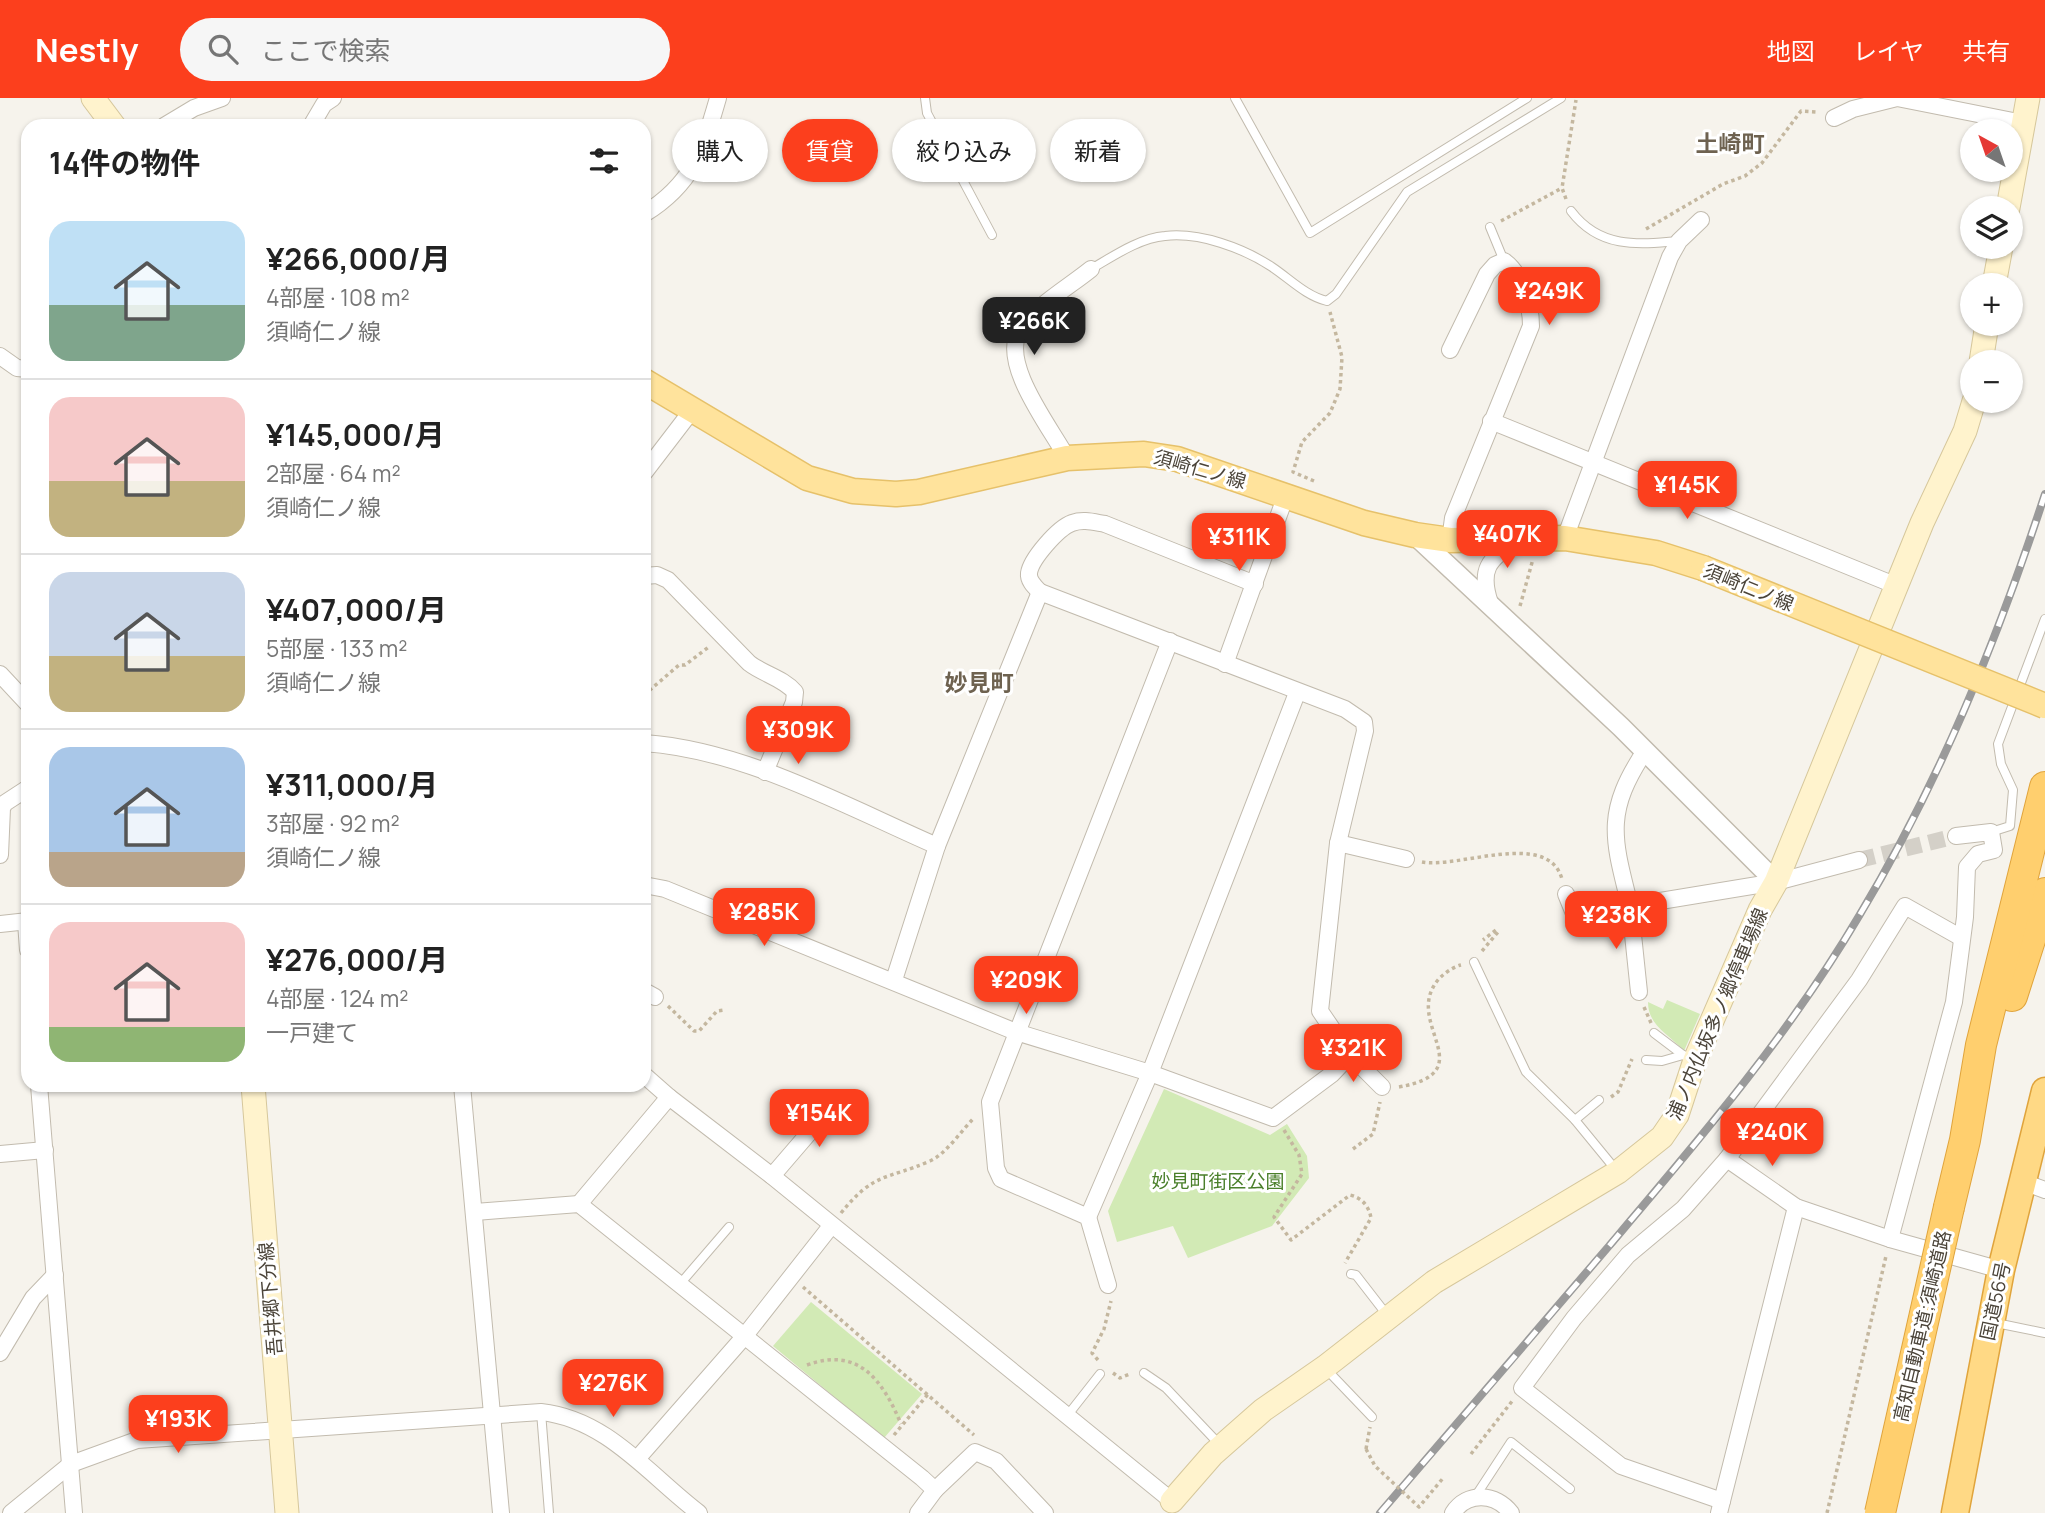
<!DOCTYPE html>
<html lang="ja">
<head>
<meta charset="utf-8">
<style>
	body { margin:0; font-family:Manrope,"Noto Sans JP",sans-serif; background:#f6f6f6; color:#222; height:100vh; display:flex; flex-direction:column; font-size:26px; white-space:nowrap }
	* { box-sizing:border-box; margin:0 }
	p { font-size:23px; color:#767676 }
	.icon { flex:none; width:38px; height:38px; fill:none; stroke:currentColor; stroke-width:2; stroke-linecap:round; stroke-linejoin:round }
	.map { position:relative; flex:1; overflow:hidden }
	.sheet { position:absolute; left:21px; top:21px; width:630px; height:973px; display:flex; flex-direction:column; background:#fff; border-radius:21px; box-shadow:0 2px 5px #0004 }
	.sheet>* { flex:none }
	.banner { position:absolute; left:672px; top:21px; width:665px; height:63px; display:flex; gap:14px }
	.needle { width:46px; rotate:320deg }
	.tools { position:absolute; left:1960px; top:21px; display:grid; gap:14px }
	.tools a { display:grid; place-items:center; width:63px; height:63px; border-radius:50%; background:#fff; box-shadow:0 2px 5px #0004; font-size:35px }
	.price { position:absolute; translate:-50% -60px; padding:0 16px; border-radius:14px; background:#fc3f1d; color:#fff; font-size:23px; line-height:46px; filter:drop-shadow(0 2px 4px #0008) }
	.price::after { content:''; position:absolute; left:50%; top:42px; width:21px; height:16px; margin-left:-10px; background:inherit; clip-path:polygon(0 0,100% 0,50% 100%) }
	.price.active { background:#222; color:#fff }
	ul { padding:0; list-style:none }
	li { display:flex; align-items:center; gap:21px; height:175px; padding:0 28px }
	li+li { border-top:2px solid #e0e0e0 }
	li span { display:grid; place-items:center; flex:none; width:196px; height:140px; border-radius:21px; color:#555 }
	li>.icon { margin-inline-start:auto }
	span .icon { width:84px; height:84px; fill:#fffc; stroke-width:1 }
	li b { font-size:30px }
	h2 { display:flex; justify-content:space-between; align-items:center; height:84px; padding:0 28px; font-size:30px }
	.tag { padding:0 24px; border-radius:32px; background:#fff; box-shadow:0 2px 5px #0004; font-size:24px; line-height:63px }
	.tag.active { background:#fc3f1d; color:#fff }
	header { display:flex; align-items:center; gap:42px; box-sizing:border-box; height:98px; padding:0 35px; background:#fc3f1d; color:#fff }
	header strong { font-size:33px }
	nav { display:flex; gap:38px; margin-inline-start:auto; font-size:24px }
	.search { width:490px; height:63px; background:#f6f6f6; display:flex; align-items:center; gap:18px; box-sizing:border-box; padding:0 24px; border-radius:38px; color:#767676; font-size:26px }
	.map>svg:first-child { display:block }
</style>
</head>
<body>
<header>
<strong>Nestly</strong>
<div class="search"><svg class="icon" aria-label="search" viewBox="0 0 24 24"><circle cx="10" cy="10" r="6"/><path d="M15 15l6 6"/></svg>ここで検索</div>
<nav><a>地図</a><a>レイヤ</a><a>共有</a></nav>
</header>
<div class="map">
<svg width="2045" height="1415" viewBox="0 0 2045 1415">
	<rect width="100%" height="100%" fill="#f6f3ec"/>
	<g fill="#d2eab5">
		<path d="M1667,902L1700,916L1684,953C1669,936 1648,928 1648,904L1663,911Z"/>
		<path d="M1164,991L1270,1037L1287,1026L1307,1058L1309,1080L1272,1128L1188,1160L1173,1128L1117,1144L1108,1113Z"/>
		<path d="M811,1204L922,1296L884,1340L773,1248Z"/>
	</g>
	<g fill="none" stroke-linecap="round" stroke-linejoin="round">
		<path stroke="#d4d0c8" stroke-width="16" stroke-dasharray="16 8" stroke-linecap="butt" d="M1859,762L1956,738"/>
		<g stroke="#c2bbae" stroke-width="10">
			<g id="service">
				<path d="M925,0L927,15L992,137"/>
				<path d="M1235,0L1310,135L1527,0"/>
				<path d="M1571,113C1599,150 1636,147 1679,143"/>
				<path d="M1490,129L1504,163"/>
				<path d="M1091,171C1112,159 1139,140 1165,138C1200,134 1243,150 1272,169C1290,181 1306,198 1327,203L1336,196L1407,94L1561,0"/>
				<path d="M1991,734L2010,728L2013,692L2001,666L1998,646L2045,521"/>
				<path d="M1474,864L1526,974L1575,1022L1616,1072"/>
				<path d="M1654,935L1683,957"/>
				<path d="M1646,962L1662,963L1683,957L1693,961"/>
				<path d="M1575,1022L1599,1002"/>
				<path d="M1351,1176L1356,1177L1387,1217"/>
				<path d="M680,1186L729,1129"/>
				<path d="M1996,1225L2045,1235"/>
				<path d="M1326,1271L1372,1319"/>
				<path d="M1144,1275L1166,1290L1220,1347"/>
				<path d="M541,1314L549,1415"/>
				<path d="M1067,1318L1100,1276"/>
				<path d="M1475,1399L1511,1344L1570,1391"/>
			</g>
		</g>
		<g stroke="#c2bbae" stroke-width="18">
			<g id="minor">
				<path d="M1834,20L1853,11L1897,0L2023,25"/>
				<path d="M164,28L194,10L222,0"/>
				<path d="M311,28L324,6L333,0"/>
				<path d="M644,116C693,86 703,52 718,0"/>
				<path d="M1450,252L1487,176L1495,167L1504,163C1522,176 1531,206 1531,228L1453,420L1450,442"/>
				<path d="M0,258L17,270L28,271"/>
				<path d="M1491,323L1897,488"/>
				<path d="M1067,360C1051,330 999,265 1020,232C1035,208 1069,189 1091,171"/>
				<path d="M644,375L693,311"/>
				<path d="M1565,440L1670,159L1679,143L1701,122"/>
				<path d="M644,478L657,477L668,482L749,565C763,576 783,580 795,594L794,604L765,674"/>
				<path d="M1040,494C1035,489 1028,483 1029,475C1031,461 1058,430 1072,425C1083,421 1093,424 1105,426L1255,486"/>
				<path d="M1490,505C1479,472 1488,461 1517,443"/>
				<path d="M1225,566L1286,397"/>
				<path d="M0,576L28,606"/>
				<path d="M644,645C745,652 845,708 937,748"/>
				<path d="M1645,653C1604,715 1613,740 1630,808L1776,784L1859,762"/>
				<path d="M1338,745L1406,761"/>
				<path d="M0,757L2,710L5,705L28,690"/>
				<path d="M644,787L665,791L1016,934L1150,975L1273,1020L1332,976L1350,957L1320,913L1338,745L1365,633L1364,624L1345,611L1040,494L937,748L894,882"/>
				<path d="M1566,796L1575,818L1580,820L1630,808L1639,894"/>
				<path d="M26,824L28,852"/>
				<path d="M0,826L28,823"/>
				<path d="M644,893L655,899"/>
				<path d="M1350,957L1382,989"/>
				<path d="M644,977L669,999"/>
				<path d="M39,987L74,1415"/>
				<path d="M462,987L501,1415"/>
				<path d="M0,1056L45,1052"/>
				<path d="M1727,1061L1796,1109L1890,1141L2001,1172"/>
				<path d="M772,1078L839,1000"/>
				<path d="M2023,1084L2045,1092"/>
				<path d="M579,1106L669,999L772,1078L1172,1403"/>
				<path d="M475,1114L579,1106L922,1380L935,1392L918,1415"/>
				<path d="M1088,1119L1150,975L1297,595"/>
				<path d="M1890,1141L1954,904L1965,819L1967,769L1978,756L1994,752L1991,734L1956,738"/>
				<path d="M1108,1187L1088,1119L1001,1081L996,1070L990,1004L1170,543"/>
				<path d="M0,1255L33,1200L55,1177"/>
				<path d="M637,1361L743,1240L831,1128"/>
				<path d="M935,1392L975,1354L996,1363L1045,1415"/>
				<path d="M1722,1403L1621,1368L1522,1290L1574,1220L1628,1157L1683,1111L1727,1061L1859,882L1905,808L1960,839"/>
				<path d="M11,1415L71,1366L137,1342L541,1314C607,1321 649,1377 699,1415"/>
				<path d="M1453,1415C1467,1393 1496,1395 1511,1415"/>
				<path d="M1719,1415L1796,1109"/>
			</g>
		</g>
		<g stroke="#c2bbae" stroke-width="22">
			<path id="tertiary" d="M1415,437L1621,629L1776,784"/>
		</g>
		<g stroke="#d6c79b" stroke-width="25">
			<g id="secondary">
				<path d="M93,0L114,28"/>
				<path d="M2008,110L2028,0"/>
				<path d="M1994,187L2001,149"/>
				<path d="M1981,264L1987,226"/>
				<path d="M253,987L287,1415"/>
				<path d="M1172,1403L1213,1356L1263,1312L1325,1269L1434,1184L1618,1074L1662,1039L1677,1017L1695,962L1760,812L1776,784L1922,425L1965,333L1974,303"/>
			</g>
		</g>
		<g stroke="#e6c16a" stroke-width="27">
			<path id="primary" d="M644,283L807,380L853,393L896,396L919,394L1067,360L1144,356L1177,361L1364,425L1415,437L1450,442L1565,440L1656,455L1703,470"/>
		</g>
		<g stroke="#e0a43c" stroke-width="29">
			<path id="trunk" d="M1955,1415L2001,1172L2045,993"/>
		</g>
		<g stroke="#e0a43c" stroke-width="32">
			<g id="motorway">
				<path d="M2012,898L2045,795"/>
				<path d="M1949,1109L1965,1042L1981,947L2045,689"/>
			</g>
		</g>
		<g stroke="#c4b79f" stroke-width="3.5" stroke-dasharray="3.5 3.5" stroke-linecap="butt">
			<path d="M1566,101L1562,90L1576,2"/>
			<path d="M1501,123L1562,90"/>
			<path d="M1646,131L1723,86L1745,78L1762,65L1801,13L1817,14"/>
			<path d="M1314,383L1293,374L1302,344L1330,315L1340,291L1342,259L1330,214"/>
			<path d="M1520,508L1533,461"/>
			<path d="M644,597L679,567H685L710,548"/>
			<path d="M1422,764C1458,771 1548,731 1562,781"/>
			<path d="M1482,853L1498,834L1496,832L1483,842"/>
			<path d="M668,908L694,933H699L717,913L724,912"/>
			<path d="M1644,909L1651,925"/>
			<path d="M1399,989C1482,974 1407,928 1435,886C1440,878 1452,869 1461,867"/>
			<path d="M1611,999L1618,994L1632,961"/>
			<path d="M1284,1032L1299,1057L1302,1076L1274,1119L1291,1142L1350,1097C1362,1100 1369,1108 1371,1120L1345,1165"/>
			<path d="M1353,1051L1373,1036L1380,1004"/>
			<path d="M841,1115C875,1073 887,1082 930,1063C946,1056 961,1033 974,1020"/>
			<path d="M803,1189L974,1337"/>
			<path d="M1098,1262L1092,1255L1104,1231L1111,1203"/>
			<path d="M807,1267C859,1248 883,1283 901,1326"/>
			<path d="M1113,1275L1120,1280L1130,1276"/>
			<path d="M894,1337L929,1295"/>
			<path d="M1366,1351L1370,1329"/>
			<path d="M1471,1356L1513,1302"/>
			<path d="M1827,1415L1886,1158"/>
		</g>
		<use href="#service" stroke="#fff" stroke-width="8"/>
		<use href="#minor" stroke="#fff" stroke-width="16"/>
		<use href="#tertiary" stroke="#fff" stroke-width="19"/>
		<use href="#secondary" stroke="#fff3cd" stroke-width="23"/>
		<use href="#primary" stroke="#ffe39c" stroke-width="24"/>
		<use href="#trunk" stroke="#ffd985" stroke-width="26"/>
		<use href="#motorway" stroke="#ffcf6e" stroke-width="30"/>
		<g stroke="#9a9a9a" stroke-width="8">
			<path id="rail" d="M1380,1415C1457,1326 1533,1237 1609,1148C1698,1043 1789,937 1859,818C1939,685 1997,543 2045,396"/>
		</g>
		<use href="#rail" stroke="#fff" stroke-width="5" stroke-dasharray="16" stroke-linecap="butt"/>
		<g stroke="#e6c16a" stroke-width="27" stroke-linecap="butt">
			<path id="primary-bridge" d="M1703,470L2045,608"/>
		</g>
		<g stroke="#e0a43c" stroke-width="32" stroke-linecap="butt">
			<path id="motorway-bridge" d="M1880,1415L1949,1109"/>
		</g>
		<path stroke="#c4b79f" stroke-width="3.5" stroke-dasharray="3.5 3.5" stroke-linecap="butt" d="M1366,1351L1375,1368L1419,1409L1444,1379"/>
		<use href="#primary-bridge" stroke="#ffe39c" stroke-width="24"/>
		<use href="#motorway-bridge" stroke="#ffcf6e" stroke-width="30"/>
	</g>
	<g text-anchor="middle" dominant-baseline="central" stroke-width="6" stroke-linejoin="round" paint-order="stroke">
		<g font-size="19" fill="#4b4439" stroke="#fff">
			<text transform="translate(1200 371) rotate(16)">須崎仁ノ線</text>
			<text transform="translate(1749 489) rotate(22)">須崎仁ノ線</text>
			<text transform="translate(1717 916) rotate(-67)">浦ノ内仏坂多ノ郷停車場線</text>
			<text transform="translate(270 1201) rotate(-95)">吾井郷下分線</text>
			<text transform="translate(1995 1203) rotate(-78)">国道56号</text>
			<text transform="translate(1922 1228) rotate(-77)">高知自動車道;須崎道路</text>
		</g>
		<g font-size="19" fill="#4a7f2a" stroke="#fff">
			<text x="1218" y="1083">妙見町街区公園</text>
		</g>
		<g font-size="23" font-weight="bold" fill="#6e6250" stroke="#fff">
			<text x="1730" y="45">土崎町</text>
			<text x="979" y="584">妙見町</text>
		</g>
	</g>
</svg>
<div class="tools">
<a><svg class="needle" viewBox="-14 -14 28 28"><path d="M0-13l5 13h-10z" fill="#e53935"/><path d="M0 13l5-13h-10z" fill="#767676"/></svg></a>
<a><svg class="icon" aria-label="layers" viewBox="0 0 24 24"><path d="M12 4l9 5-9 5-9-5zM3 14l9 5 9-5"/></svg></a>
<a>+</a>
<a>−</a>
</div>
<b class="price" style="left:1549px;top:229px">¥249K</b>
<b class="price active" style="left:1034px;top:259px">¥266K</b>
<b class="price" style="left:1687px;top:423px">¥145K</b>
<b class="price" style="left:1507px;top:472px">¥407K</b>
<b class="price" style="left:1239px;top:475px">¥311K</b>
<b class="price" style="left:798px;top:668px">¥309K</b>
<b class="price" style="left:764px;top:850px">¥285K</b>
<b class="price" style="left:1616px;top:853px">¥238K</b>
<b class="price" style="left:1026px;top:918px">¥209K</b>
<b class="price" style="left:1353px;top:986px">¥321K</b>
<b class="price" style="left:819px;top:1051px">¥154K</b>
<b class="price" style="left:1772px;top:1070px">¥240K</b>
<b class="price" style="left:613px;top:1321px">¥276K</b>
<b class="price" style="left:178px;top:1357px">¥193K</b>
<div class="banner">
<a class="tag">購入</a>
<a class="tag active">賃貸</a>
<a class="tag">絞り込み</a>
<a class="tag">新着</a>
</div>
<section class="sheet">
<h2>14件の物件<svg class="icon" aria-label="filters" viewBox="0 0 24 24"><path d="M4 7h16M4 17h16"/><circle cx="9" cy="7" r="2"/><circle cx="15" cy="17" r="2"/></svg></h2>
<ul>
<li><span style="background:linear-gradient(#bfe0f5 60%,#7fa58c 0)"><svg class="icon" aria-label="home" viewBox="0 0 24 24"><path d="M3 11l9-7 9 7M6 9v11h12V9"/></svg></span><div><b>¥266,000/月</b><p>4部屋 · 108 m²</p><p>須崎仁ノ線</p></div></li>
<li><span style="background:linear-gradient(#f6c9c9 60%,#c2b280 0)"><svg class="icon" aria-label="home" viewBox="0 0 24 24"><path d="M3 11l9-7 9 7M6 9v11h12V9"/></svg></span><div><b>¥145,000/月</b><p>2部屋 · 64 m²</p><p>須崎仁ノ線</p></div></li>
<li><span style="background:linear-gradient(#c9d6e8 60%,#c2b280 0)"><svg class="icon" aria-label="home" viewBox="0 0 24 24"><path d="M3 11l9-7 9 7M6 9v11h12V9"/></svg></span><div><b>¥407,000/月</b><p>5部屋 · 133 m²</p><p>須崎仁ノ線</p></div></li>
<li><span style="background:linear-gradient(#a9c7e8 75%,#b9a48a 0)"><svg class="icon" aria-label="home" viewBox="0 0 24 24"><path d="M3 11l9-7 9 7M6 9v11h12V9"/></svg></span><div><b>¥311,000/月</b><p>3部屋 · 92 m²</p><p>須崎仁ノ線</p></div></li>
<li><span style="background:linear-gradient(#f6c9c9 75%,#8fb573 0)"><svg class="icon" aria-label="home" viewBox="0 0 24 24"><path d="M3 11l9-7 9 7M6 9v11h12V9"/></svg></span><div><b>¥276,000/月</b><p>4部屋 · 124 m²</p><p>一戸建て</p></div></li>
</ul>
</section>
</div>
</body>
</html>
